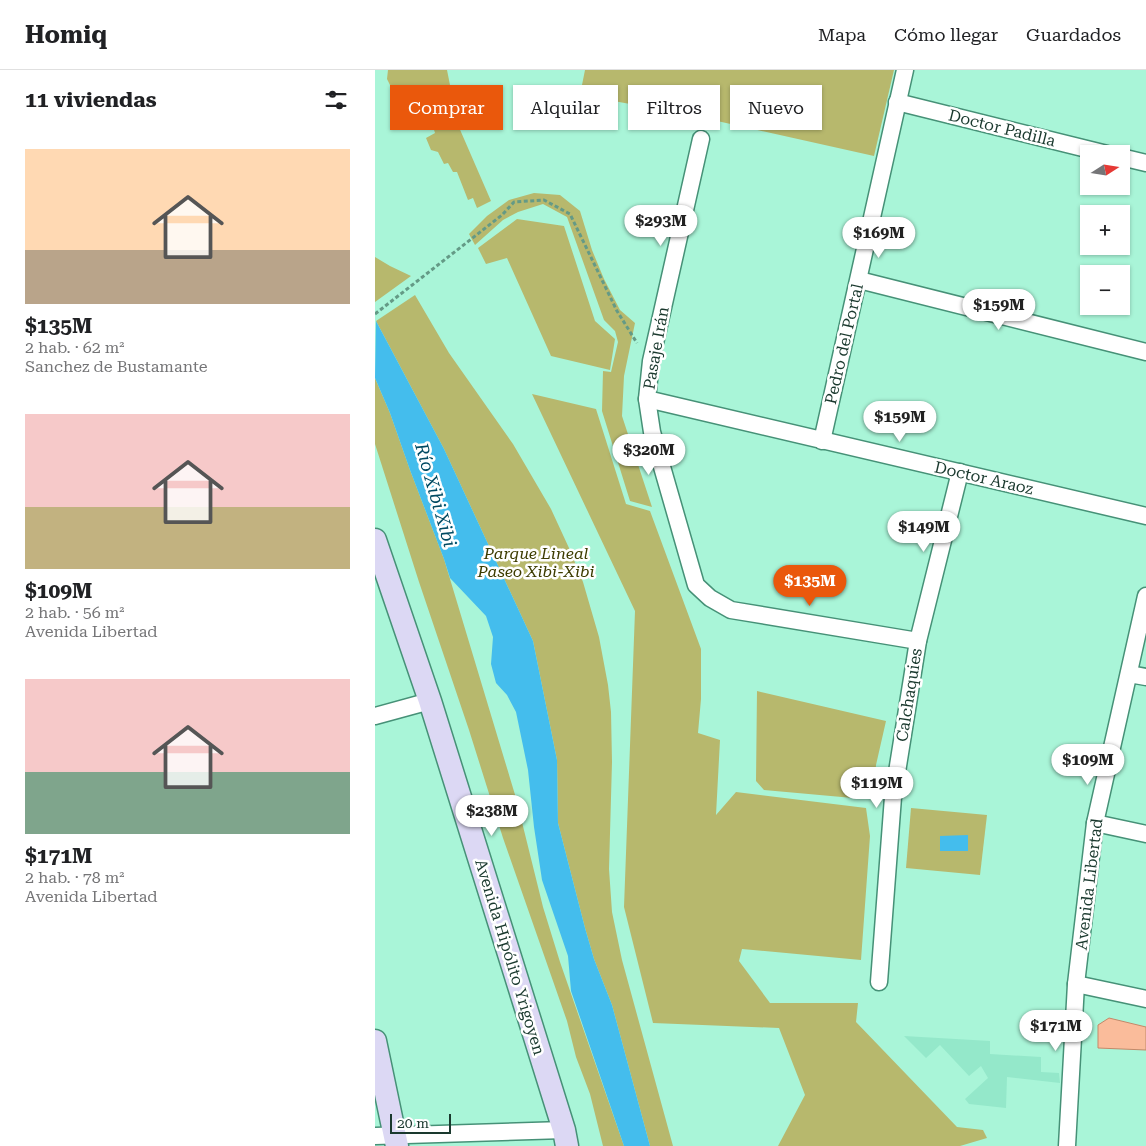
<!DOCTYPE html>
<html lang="es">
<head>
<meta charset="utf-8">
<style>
	body { margin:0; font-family:"Roboto Serif",serif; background:#f6f6f6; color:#202124; height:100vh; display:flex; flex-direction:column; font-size:19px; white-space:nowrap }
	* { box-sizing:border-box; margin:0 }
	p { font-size:16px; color:#757577 }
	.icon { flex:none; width:28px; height:28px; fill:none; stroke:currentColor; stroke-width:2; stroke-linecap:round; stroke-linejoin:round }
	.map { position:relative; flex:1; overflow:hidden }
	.side { display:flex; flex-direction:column; background:#fff; width:375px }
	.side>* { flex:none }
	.top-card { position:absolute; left:15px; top:15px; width:475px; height:45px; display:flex; gap:10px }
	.needle { width:32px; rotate:78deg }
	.buttons { position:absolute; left:705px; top:75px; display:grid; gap:10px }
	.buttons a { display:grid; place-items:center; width:50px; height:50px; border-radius:0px; background:#fff; box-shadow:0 1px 4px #0004; font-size:25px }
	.scale { position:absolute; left:15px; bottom:12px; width:61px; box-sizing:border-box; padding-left:5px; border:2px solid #1a392e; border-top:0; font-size:14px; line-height:18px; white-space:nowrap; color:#1a392e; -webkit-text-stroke:4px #fff; paint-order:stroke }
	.price { position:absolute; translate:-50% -42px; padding:0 11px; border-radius:18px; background:#fff; color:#222; font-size:16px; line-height:32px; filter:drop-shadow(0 1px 2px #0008) }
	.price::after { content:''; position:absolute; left:50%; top:30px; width:15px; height:11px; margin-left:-8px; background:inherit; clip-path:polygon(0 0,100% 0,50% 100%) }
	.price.active { background:#ea580c; color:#fff }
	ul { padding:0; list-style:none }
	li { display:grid; align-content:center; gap:10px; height:265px; padding:0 25px }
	li span { display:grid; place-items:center; height:155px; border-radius:0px; color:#555 }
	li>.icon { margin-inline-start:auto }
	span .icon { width:90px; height:90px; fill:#fffc; stroke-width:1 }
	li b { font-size:21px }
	h2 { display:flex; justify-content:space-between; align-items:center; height:60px; padding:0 25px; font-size:21px }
	.pill { padding:0 18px; border-radius:0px; background:#fff; box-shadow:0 1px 4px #0004; font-size:18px; line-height:45px }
	.pill.active { background:#ea580c; color:#fff }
	header { display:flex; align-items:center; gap:30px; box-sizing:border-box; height:70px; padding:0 25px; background:#fff; border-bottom:1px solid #e0e0e0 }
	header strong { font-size:24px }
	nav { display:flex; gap:28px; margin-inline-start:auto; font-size:18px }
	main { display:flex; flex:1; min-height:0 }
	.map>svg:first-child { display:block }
</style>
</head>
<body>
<header>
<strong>Homiq</strong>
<nav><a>Mapa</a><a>Cómo llegar</a><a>Guardados</a></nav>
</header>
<main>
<section class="side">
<h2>11 viviendas<svg class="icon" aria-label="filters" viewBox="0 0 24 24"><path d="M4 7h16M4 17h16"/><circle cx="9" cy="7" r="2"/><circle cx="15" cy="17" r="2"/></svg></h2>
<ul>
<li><span style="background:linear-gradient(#ffd9b3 65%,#b9a48a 0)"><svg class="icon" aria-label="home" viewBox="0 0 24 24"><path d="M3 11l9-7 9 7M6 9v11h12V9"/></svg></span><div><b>$135M</b><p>2 hab. · 62 m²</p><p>Sanchez de Bustamante</p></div></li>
<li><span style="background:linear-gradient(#f6c9c9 60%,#c2b280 0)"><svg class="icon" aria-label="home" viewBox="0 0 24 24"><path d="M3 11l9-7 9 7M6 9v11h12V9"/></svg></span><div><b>$109M</b><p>2 hab. · 56 m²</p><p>Avenida Libertad</p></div></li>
<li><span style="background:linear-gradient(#f6c9c9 60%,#7fa58c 0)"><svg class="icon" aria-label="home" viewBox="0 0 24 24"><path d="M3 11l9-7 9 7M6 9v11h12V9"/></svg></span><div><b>$171M</b><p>2 hab. · 78 m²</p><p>Avenida Libertad</p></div></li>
</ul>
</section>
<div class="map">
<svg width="771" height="1076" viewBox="0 0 771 1076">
	<rect width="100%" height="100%" fill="#a9f5d8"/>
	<path fill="#94e8ca" d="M529,966L615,971V984L666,987V1002L684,1003L685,1013L632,1007L631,1038L594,1034L590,1029L613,1008L606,996L594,1006L565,975L551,988Z"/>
	<g fill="#b7b86d">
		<path d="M13,0H72L83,55L116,131L102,138L98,128L93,130L82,102H78L73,93L69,94L63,82L56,80L51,68L60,63L56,50L48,53L42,42L38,45L34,36L27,39L12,9Z"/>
		<path d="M210,0H519L499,86L311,44L205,25Z"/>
		<path d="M159,123L185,125L205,141L217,180L229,209L245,240L260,253L249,306L247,346L277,437L255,431L227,341L228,301L236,302L243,272L240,261L229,250L192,147L168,134L143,142L128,150L100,175L94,164L112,146L134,130Z"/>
		<path d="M142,149L189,156L220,251L240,269L235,300L176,286L132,188L111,194L103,178Z"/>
		<path d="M0,187L15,196L36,206L0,232Z"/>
		<path d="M40,225L74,283L138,374L176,439L194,478L208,512L224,567L233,615L236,642L237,692L234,799L237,842L247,890L298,1076H275L237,935L219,889L210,858L183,753L182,690L158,571L69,379L1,251Z"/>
		<path d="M0,308L15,343L35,400L69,489L141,728L168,837L185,892L249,1076H228L215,1024L201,987L192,951L128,768L94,660L44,512L0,374Z"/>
		<path d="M157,324L221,339L251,434L275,441L326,579V629L323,663L345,670L341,745L361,722L491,738L495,766L486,890L367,879L364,891L395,933H483L481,952L582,1057L608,1060L612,1068L585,1076H403L430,1025L404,958L278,953L249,837L260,541Z"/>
		<path d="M382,621L511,651L501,695L499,721L489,729L389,720L381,711Z"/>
		<path d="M536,738L612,745L605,805L531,798Z"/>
	</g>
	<g fill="#44bded">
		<path d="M1,251L69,379L158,571L182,690L183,753L210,858L219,889L237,935L275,1076H249L196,921L193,886L167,810L159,757L153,700L141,642L132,625L121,613L116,594L118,567L111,546L75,508L69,489L35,400L15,343L0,308Z"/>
		<path d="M593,765V781H565V766Z"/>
	</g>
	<path fill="#fabc9b" stroke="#c38869" d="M734,948L771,957V980L723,978V955Z"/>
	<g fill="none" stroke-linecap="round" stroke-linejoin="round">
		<g stroke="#469177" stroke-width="19">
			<g id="minor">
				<path d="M522,32L732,84"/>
				<path d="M326,69L276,291L272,329L277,362L321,515L335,528L356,540L543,571"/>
				<path d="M746,87L771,93"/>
				<path d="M484,210L771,282"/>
				<path d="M272,329L771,446"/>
				<path d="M447,371L530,0"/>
				<path d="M754,604L771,607"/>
				<path d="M0,646L55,631"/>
				<path d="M720,753L771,764"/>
				<path d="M504,912L518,727L543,571L585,402"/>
				<path d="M701,914L771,929"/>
				<path d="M0,1066L189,1060"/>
				<path d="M692,1076L701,914L720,753L771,526"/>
			</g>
		</g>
		<g stroke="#469177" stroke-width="25">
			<g id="secondary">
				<path d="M0,470L55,631L189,1060L192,1076"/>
				<path d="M0,971L22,1076"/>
			</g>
		</g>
		<path stroke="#649a86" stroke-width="3" stroke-dasharray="4 2.5" stroke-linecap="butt" d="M0,244L127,145L139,132L169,130L195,144L242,241L262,273"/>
		<use href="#minor" stroke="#fff" stroke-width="16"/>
		<use href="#secondary" stroke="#dcd8f4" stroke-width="22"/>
	</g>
	<g text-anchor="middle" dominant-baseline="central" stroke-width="5" stroke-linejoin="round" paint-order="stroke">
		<g font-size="16" fill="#1a392e" stroke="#fff">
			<text transform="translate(627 58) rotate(14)">Doctor Padilla</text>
			<text transform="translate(469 274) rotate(-77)">Pedro del Portal</text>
			<text transform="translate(281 278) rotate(-80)">Pasaje Irán</text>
			<text transform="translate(609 408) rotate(13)">Doctor Araoz</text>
			<text transform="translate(534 625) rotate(-81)">Calchaquies</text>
			<text transform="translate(714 814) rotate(-83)">Avenida Libertad</text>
			<text transform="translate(135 887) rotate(73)">Avenida Hipólito Yrigoyen</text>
		</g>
		<g font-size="16" font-style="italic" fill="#3d3c00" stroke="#fff">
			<text x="161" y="483">Parque Lineal<tspan x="161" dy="18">Paseo Xibi-Xibi</tspan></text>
		</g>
		<g font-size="18" font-style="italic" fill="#014a62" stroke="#fff">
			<text transform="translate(61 425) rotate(74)">Río Xibi Xibi</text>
		</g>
	</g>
</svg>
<div class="buttons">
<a><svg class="needle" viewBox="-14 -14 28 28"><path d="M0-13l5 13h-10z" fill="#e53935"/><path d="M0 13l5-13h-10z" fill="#757577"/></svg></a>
<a>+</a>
<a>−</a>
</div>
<div class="scale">20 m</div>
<b class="price" style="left:286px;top:177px">$293M</b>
<b class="price" style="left:504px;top:189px">$169M</b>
<b class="price" style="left:624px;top:261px">$159M</b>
<b class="price" style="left:525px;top:373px">$159M</b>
<b class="price" style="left:274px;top:406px">$320M</b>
<b class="price" style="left:549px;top:483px">$149M</b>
<b class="price active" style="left:435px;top:537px">$135M</b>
<b class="price" style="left:713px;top:716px">$109M</b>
<b class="price" style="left:502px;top:739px">$119M</b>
<b class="price" style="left:117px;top:767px">$238M</b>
<b class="price" style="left:681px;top:982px">$171M</b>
<div class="top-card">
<a class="pill active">Comprar</a>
<a class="pill">Alquilar</a>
<a class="pill">Filtros</a>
<a class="pill">Nuevo</a>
</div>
</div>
</main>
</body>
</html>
